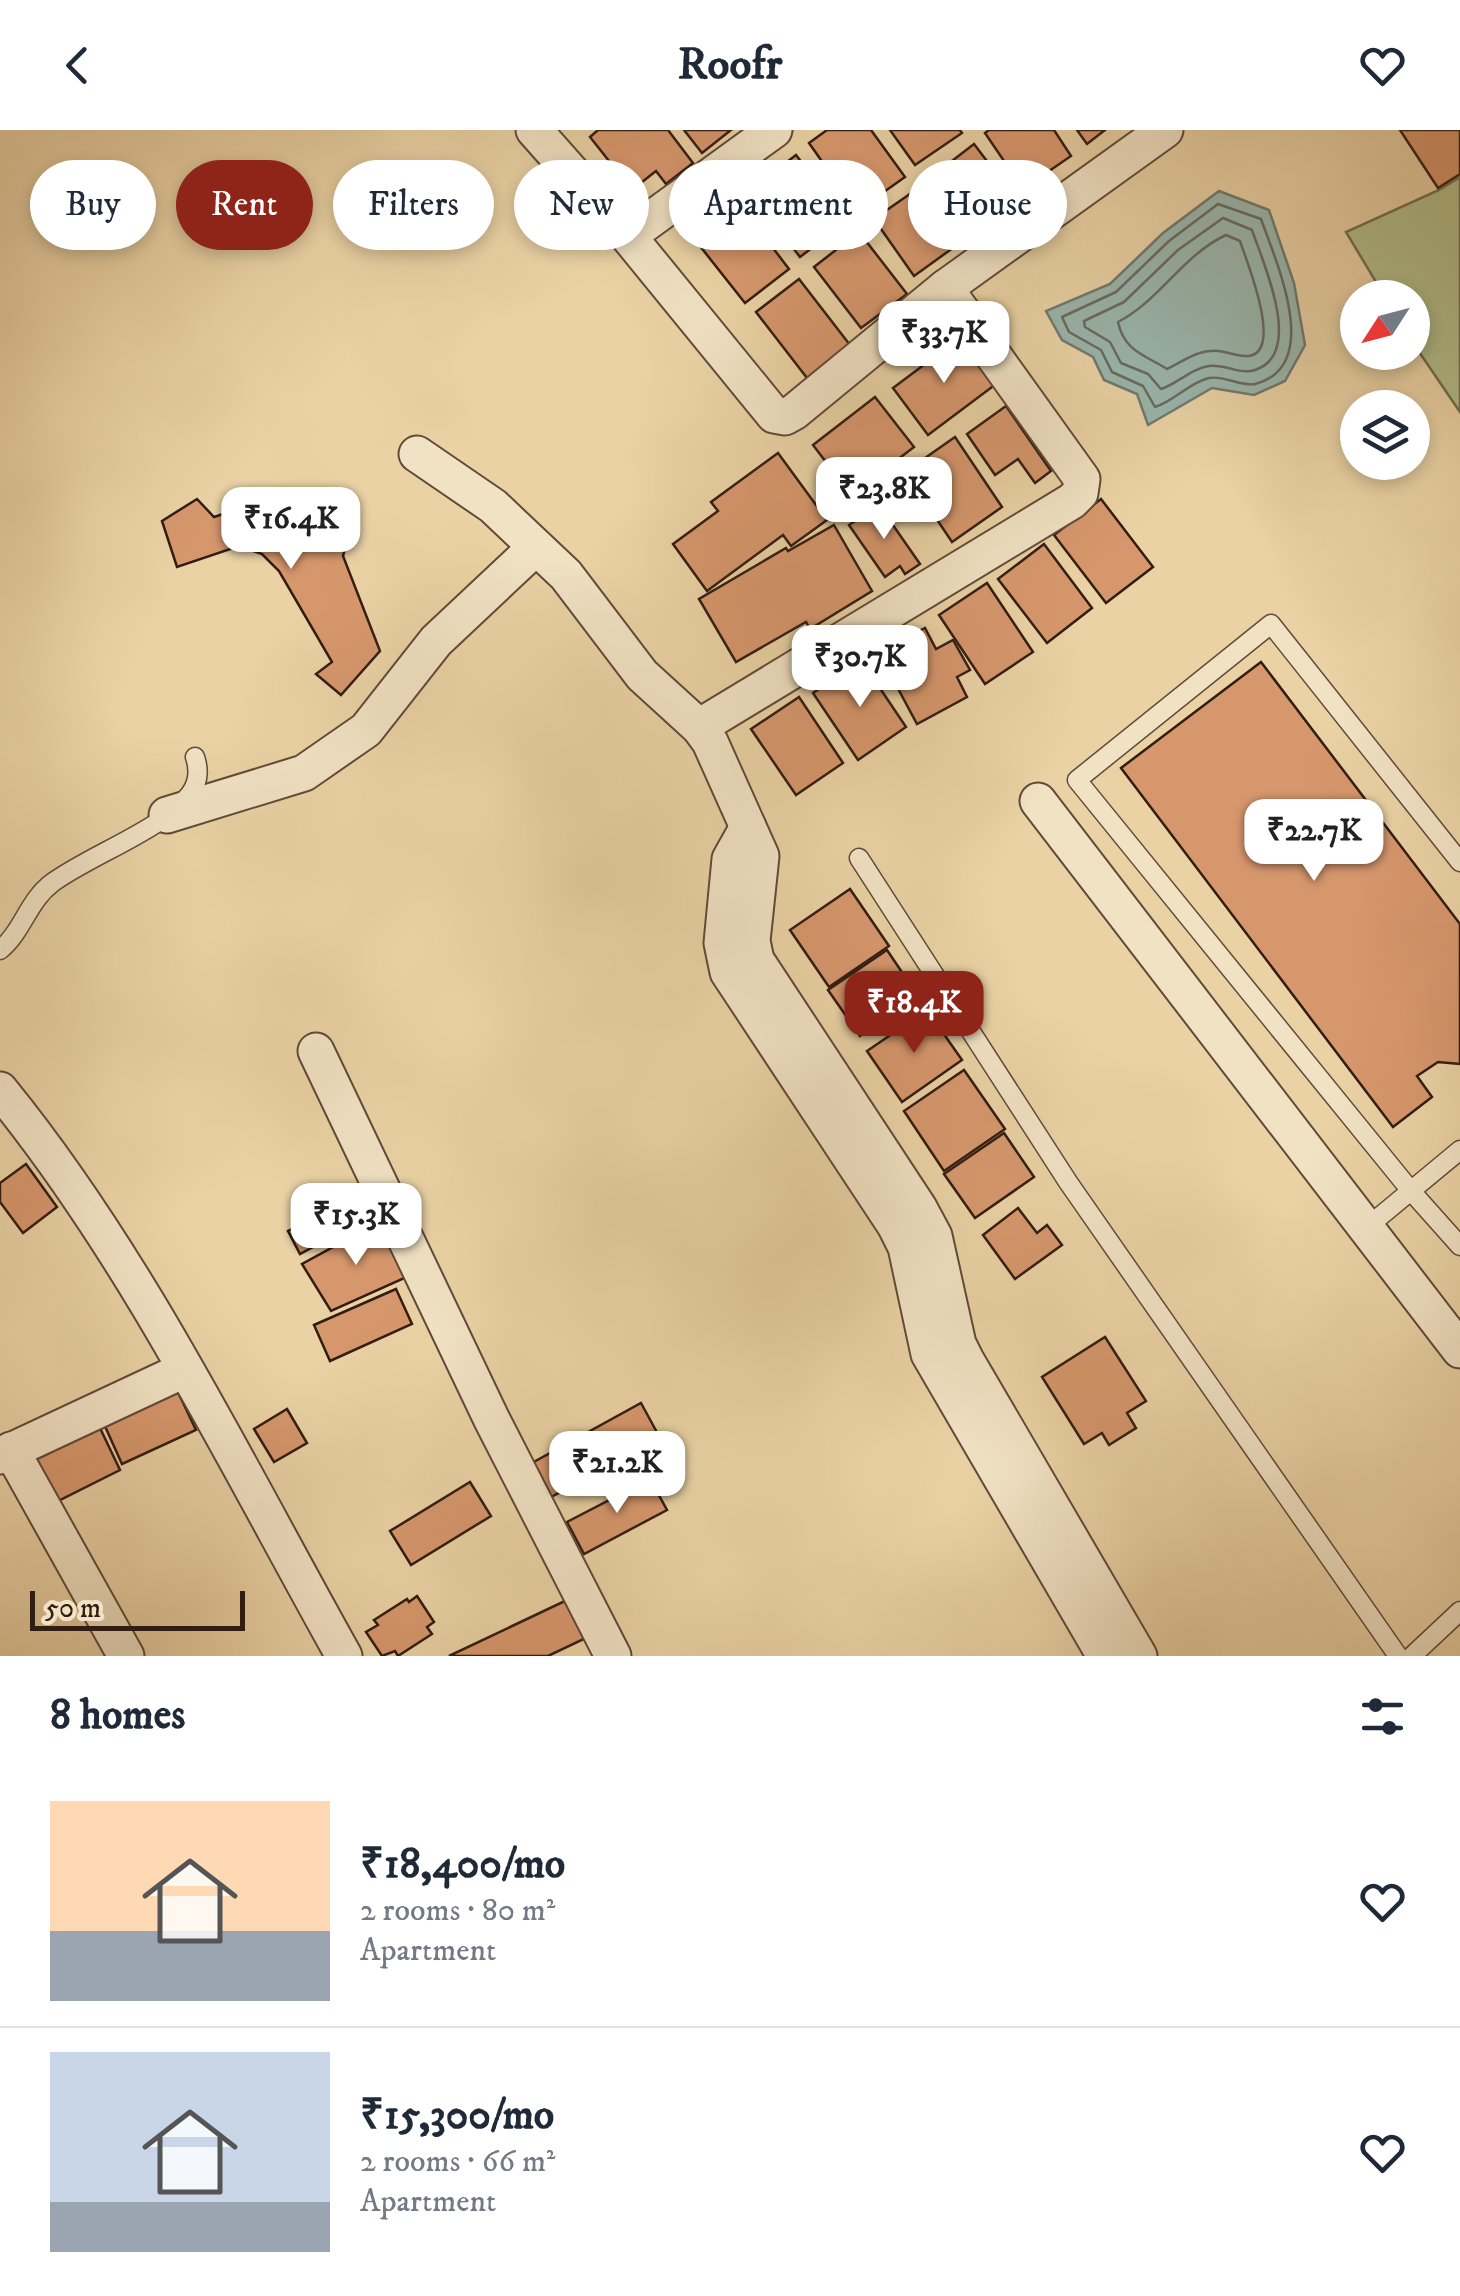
<!DOCTYPE html>
<html lang="en">
<head>
<meta charset="utf-8">
<style>
	body { margin:0; font-family:"IM FELL DW Pica",serif; background:#f6f6f7; color:#1f2937; height:100vh; display:flex; flex-direction:column; font-size:38px; white-space:nowrap }
	* { box-sizing:border-box; margin:0 }
	p { font-size:32px; color:#747a83 }
	.icon { flex:none; width:55px; height:55px; fill:none; stroke:currentColor; stroke-width:2; stroke-linecap:round; stroke-linejoin:round }
	.map { position:relative; height:1526px; overflow:hidden }
	.side { display:flex; flex-direction:column; background:#fff; flex:1 }
	.side>* { flex:none }
	.hud { position:absolute; left:30px; top:30px; width:1400px; height:90px; display:flex; gap:20px }
	.needle { width:65px; rotate:234deg }
	.fabs { position:absolute; left:1340px; top:150px; display:grid; gap:20px }
	.fabs a { display:grid; place-items:center; width:90px; height:90px; border-radius:50%; background:#fff; box-shadow:0 5px 15px #0003; font-size:50px }
	.scale { position:absolute; left:30px; bottom:25px; width:215px; box-sizing:border-box; padding-left:10px; border:5px solid #321d13; border-top:0; font-size:28px; line-height:35px; white-space:nowrap; color:#321d13; -webkit-text-stroke:8px #f1e2c4; paint-order:stroke }
	.price { position:absolute; translate:-50% -85px; padding:0 22px; border-radius:20px; background:#fff; color:#222; font-size:32px; line-height:65px; filter:drop-shadow(0 2px 5px #0008) }
	.price::after { content:''; position:absolute; left:50%; top:60px; width:30px; height:22px; margin-left:-15px; background:inherit; clip-path:polygon(0 0,100% 0,50% 100%) }
	.price.selected { background:#8f2418; color:#fff }
	ul { padding:0; list-style:none }
	li { display:flex; align-items:center; gap:30px; height:250px; padding:0 50px }
	li+li { border-top:2px solid #e0e1e3 }
	li span { display:grid; place-items:center; flex:none; width:280px; height:200px; border-radius:0px; color:#555 }
	li>.icon { margin-inline-start:auto }
	span .icon { width:120px; height:120px; fill:#fffc; stroke-width:1 }
	li b { font-size:42px }
	h2 { display:flex; justify-content:space-between; align-items:center; height:120px; padding:0 50px; font-size:42px }
	.pill { padding:0 35px; border-radius:45px; background:#fff; box-shadow:0 5px 15px #0003; font-size:35px; line-height:90px }
	.pill.selected { background:#8f2418; color:#fff }
	header { display:flex; justify-content:space-between; align-items:center; height:130px; padding:0 50px; background:#fff; font-size:45px; font-weight:800 }
	.map>svg:first-child { display:block }
</style>
</head>
<body>
<header><svg class="icon" aria-label="back" viewBox="0 0 24 24"><path d="M15 5l-7 7 7 7"/></svg>Roofr<svg class="icon" aria-label="heart" viewBox="0 0 24 24"><path d="M12 20l-8-8c-3-5 5-10 8-4 3-6 11-1 8 4z"/></svg></header>
<div class="map">
<svg width="1460" height="1526" viewBox="0 0 1460 1526">
	<rect width="100%" height="100%" fill="#ead2a5"/>
	<filter id="stains"><feTurbulence type="fractalNoise" baseFrequency=".002" numOctaves="4"/><feColorMatrix values="0 0 0 0 .2 0 0 0 0 .09 0 0 0 0 .02 0 0 0 .5 -.17"/></filter>
	<radialGradient id="worn" r=".72"><stop offset=".6" stop-color="#630" stop-opacity="0"/><stop offset="1" stop-color="#630" stop-opacity=".3"/></radialGradient>
	<path fill="#b1bd8a" stroke="#726d4e" stroke-width="2.5" d="M1460,47V282L1413,213L1412,168L1385,167L1346,102L1439,60Z"/>
	<path fill="#99b6ad" stroke="#70796f" stroke-width="2.5" d="M1219,61L1269,80L1294,153L1305,215L1285,251L1254,265L1212,258L1148,295L1137,264L1104,250L1093,227L1062,210L1046,181L1110,154L1163,103Z"/>
	<g fill="none" stroke-linecap="round" stroke-linejoin="round">
		<g stroke="#666a60" stroke-width="2.5">
			<path d="M1218,74L1261,89C1276,132 1324,236 1255,254C1241,257 1224,245 1209,248C1190,252 1173,272 1155,277L1143,256L1112,242L1101,220L1069,202L1062,187L1116,162L1169,111Z"/>
			<path d="M1223,88L1252,100C1263,133 1305,224 1255,240C1241,245 1225,234 1209,236C1192,238 1177,254 1161,259L1148,244L1121,233L1110,212L1085,197L1084,191L1124,172L1178,120Z"/>
			<path d="M1226,105L1240,111C1246,130 1284,221 1249,226C1240,227 1228,222 1218,221C1198,219 1184,231 1167,239C1145,225 1124,221 1118,192C1159,171 1183,125 1226,105Z"/>
		</g>
	</g>
	<g fill="#d7976d" stroke="#321d13" stroke-width="2.5">
		<path d="M598,0H668L693,33L666,54L656,41L632,60L590,7Z"/>
		<path d="M684,0H731L702,23Z"/>
		<path d="M827,0H871L905,47L857,81L809,13Z"/>
		<path d="M890,0H960L962,3L915,35Z"/>
		<path d="M989,0H1054L1071,26L1023,59L985,3Z"/>
		<path d="M1077,0H1105L1087,14Z"/>
		<path d="M1400,0H1460V44L1438,58Z"/>
		<path d="M974,14L1015,68L967,105L926,51Z"/>
		<path d="M796,25L847,91L800,127L749,61Z"/>
		<path d="M917,59L957,115L914,146L874,89Z"/>
		<path d="M737,71L789,139L745,173L692,106Z"/>
		<path d="M859,102L907,164L861,198L814,137Z"/>
		<path d="M799,149L850,215L807,248L756,182Z"/>
		<path d="M961,207L996,254L928,305L893,258Z"/>
		<path d="M875,267L914,317L851,365L813,315Z"/>
		<path d="M1006,276L1051,341L1035,353L1018,329L995,345L967,304Z"/>
		<path d="M955,307L1002,377L952,412L905,342Z"/>
		<path d="M778,323L827,390L791,416L783,405L707,461L673,414L718,381L711,372Z"/>
		<path d="M299,368L349,403L343,426L380,521L341,565L316,544L332,532L279,441L262,424L239,416L177,437L162,391L197,369L214,387L241,378L267,389Z"/>
		<path d="M1101,369L1153,437L1106,473L1054,405Z"/>
		<path d="M879,375L920,434L905,444L900,436L885,447L849,395Z"/>
		<path d="M834,395L872,461L810,499L806,492L736,532L699,469L786,418L788,421Z"/>
		<path d="M1044,414L1092,478L1047,513L998,449Z"/>
		<path d="M987,453L1033,522L985,554L939,485Z"/>
		<path d="M925,498L936,519L953,510L970,540L957,547L967,567L917,594L879,523Z"/>
		<path d="M861,530L906,597L858,630L813,563Z"/>
		<path d="M1261,532L1460,794V934L1438,932L1417,946L1432,967L1393,997L1121,638Z"/>
		<path d="M799,567L843,633L796,665L751,599Z"/>
		<path d="M850,759L889,816L829,857L790,800Z"/>
		<path d="M887,820L918,866L860,906L828,860Z"/>
		<path d="M927,880L962,930L902,972L867,921Z"/>
		<path d="M964,940L1005,999L944,1041L904,981Z"/>
		<path d="M1004,1003L1034,1047L975,1088L944,1044Z"/>
		<path d="M26,1034L57,1077L23,1103L0,1072V1053Z"/>
		<path d="M364,1059L377,1082L300,1124L288,1101Z"/>
		<path d="M1018,1078L1037,1103L1047,1095L1062,1115L1015,1149L983,1105Z"/>
		<path d="M379,1092L409,1146L331,1181L302,1134Z"/>
		<path d="M396,1159L412,1194L330,1231L314,1195Z"/>
		<path d="M1105,1207L1146,1271L1127,1283L1136,1298L1109,1315L1102,1303L1084,1314L1042,1247Z"/>
		<path d="M177,1260L196,1300L122,1334L104,1294Z"/>
		<path d="M641,1273L660,1308L551,1367L532,1333Z"/>
		<path d="M287,1279L307,1313L274,1332L254,1299Z"/>
		<path d="M100,1298L120,1340L56,1372L35,1330Z"/>
		<path d="M650,1349L667,1380L584,1424L567,1392Z"/>
		<path d="M470,1352L491,1386L411,1435L390,1401Z"/>
		<path d="M417,1466L434,1492L427,1497L432,1504L398,1526L395,1521L382,1526L366,1502L378,1495L374,1490L407,1469L409,1472Z"/>
		<path d="M567,1470L586,1508L548,1526H449Z"/>
	</g>
	<g fill="none" stroke-linecap="round" stroke-linejoin="round">
		<g stroke="#604a38" stroke-width="21">
			<g id="service">
				<path d="M859,728L1068,1052L1398,1526"/>
				<path d="M1460,732L1271,494L1077,650L1411,1061L1460,1116"/>
				<path d="M0,820C23,801 28,771 52,753C90,725 164,699 190,664C199,652 199,639 195,627"/>
				<path d="M1366,1098L1460,1020"/>
				<path d="M1412,1526L1460,1481"/>
			</g>
		</g>
		<g stroke="#604a38" stroke-width="39">
			<g id="minor">
				<path d="M534,0L628,106L774,285L785,287L794,282L945,158L1082,349L1080,363L1072,371L699,597"/>
				<path d="M628,106L774,0"/>
				<path d="M945,158L1165,0"/>
				<path d="M417,324L493,376L566,445L642,545L699,597L710,612L761,726L752,811L756,830L919,1078L934,1106L958,1214L966,1230L1139,1526"/>
				<path d="M1038,671L1460,1220"/>
				<path d="M167,685L304,643L366,600L436,511L536,417"/>
				<path d="M748,697L730,729L722,813L728,842L895,1095L906,1117L929,1224L1105,1526"/>
				<path d="M316,921L492,1290L613,1526"/>
				<path d="M0,960C137,1128 238,1337 344,1526"/>
				<path d="M11,1320L126,1526"/>
				<path d="M0,1326L184,1240"/>
			</g>
		</g>
		<use href="#service" stroke="#f1e2c4" stroke-width="18"/>
		<use href="#minor" stroke="#f1e2c4" stroke-width="35"/>
	</g>
	<rect width="100%" height="100%" filter="url(#stains)"/>
	<rect width="100%" height="100%" fill="url(#worn)"/>
</svg>
<div class="fabs">
<a><svg class="needle" viewBox="-14 -14 28 28"><path d="M0-13l5 13h-10z" fill="#e53935"/><path d="M0 13l5-13h-10z" fill="#747a83"/></svg></a>
<a><svg class="icon" aria-label="layers" viewBox="0 0 24 24"><path d="M12 4l9 5-9 5-9-5zM3 14l9 5 9-5"/></svg></a>
</div>
<div class="scale">50 m</div>
<b class="price" style="left:944px;top:256px">₹33.7K</b>
<b class="price" style="left:884px;top:412px">₹23.8K</b>
<b class="price" style="left:291px;top:442px">₹16.4K</b>
<b class="price" style="left:860px;top:580px">₹30.7K</b>
<b class="price" style="left:1314px;top:754px">₹22.7K</b>
<b class="price selected" style="left:914px;top:926px">₹18.4K</b>
<b class="price" style="left:356px;top:1138px">₹15.3K</b>
<b class="price" style="left:617px;top:1386px">₹21.2K</b>
<div class="hud">
<a class="pill">Buy</a>
<a class="pill selected">Rent</a>
<a class="pill">Filters</a>
<a class="pill">New</a>
<a class="pill">Apartment</a>
<a class="pill">House</a>
</div>
</div>
<section class="side">
<h2>8 homes<svg class="icon" aria-label="filters" viewBox="0 0 24 24"><path d="M4 7h16M4 17h16"/><circle cx="9" cy="7" r="2"/><circle cx="15" cy="17" r="2"/></svg></h2>
<ul>
<li><span style="background:linear-gradient(#ffd9b3 65%,#9aa5b1 0)"><svg class="icon" aria-label="home" viewBox="0 0 24 24"><path d="M3 11l9-7 9 7M6 9v11h12V9"/></svg></span><div><b>₹18,400/mo</b><p>2 rooms · 80 m²</p><p>Apartment</p></div><svg class="icon" aria-label="heart" viewBox="0 0 24 24"><path d="M12 20l-8-8c-3-5 5-10 8-4 3-6 11-1 8 4z"/></svg></li>
<li><span style="background:linear-gradient(#c9d6e8 75%,#9aa5b1 0)"><svg class="icon" aria-label="home" viewBox="0 0 24 24"><path d="M3 11l9-7 9 7M6 9v11h12V9"/></svg></span><div><b>₹15,300/mo</b><p>2 rooms · 66 m²</p><p>Apartment</p></div><svg class="icon" aria-label="heart" viewBox="0 0 24 24"><path d="M12 20l-8-8c-3-5 5-10 8-4 3-6 11-1 8 4z"/></svg></li>
</ul>
</section>
</body>
</html>
